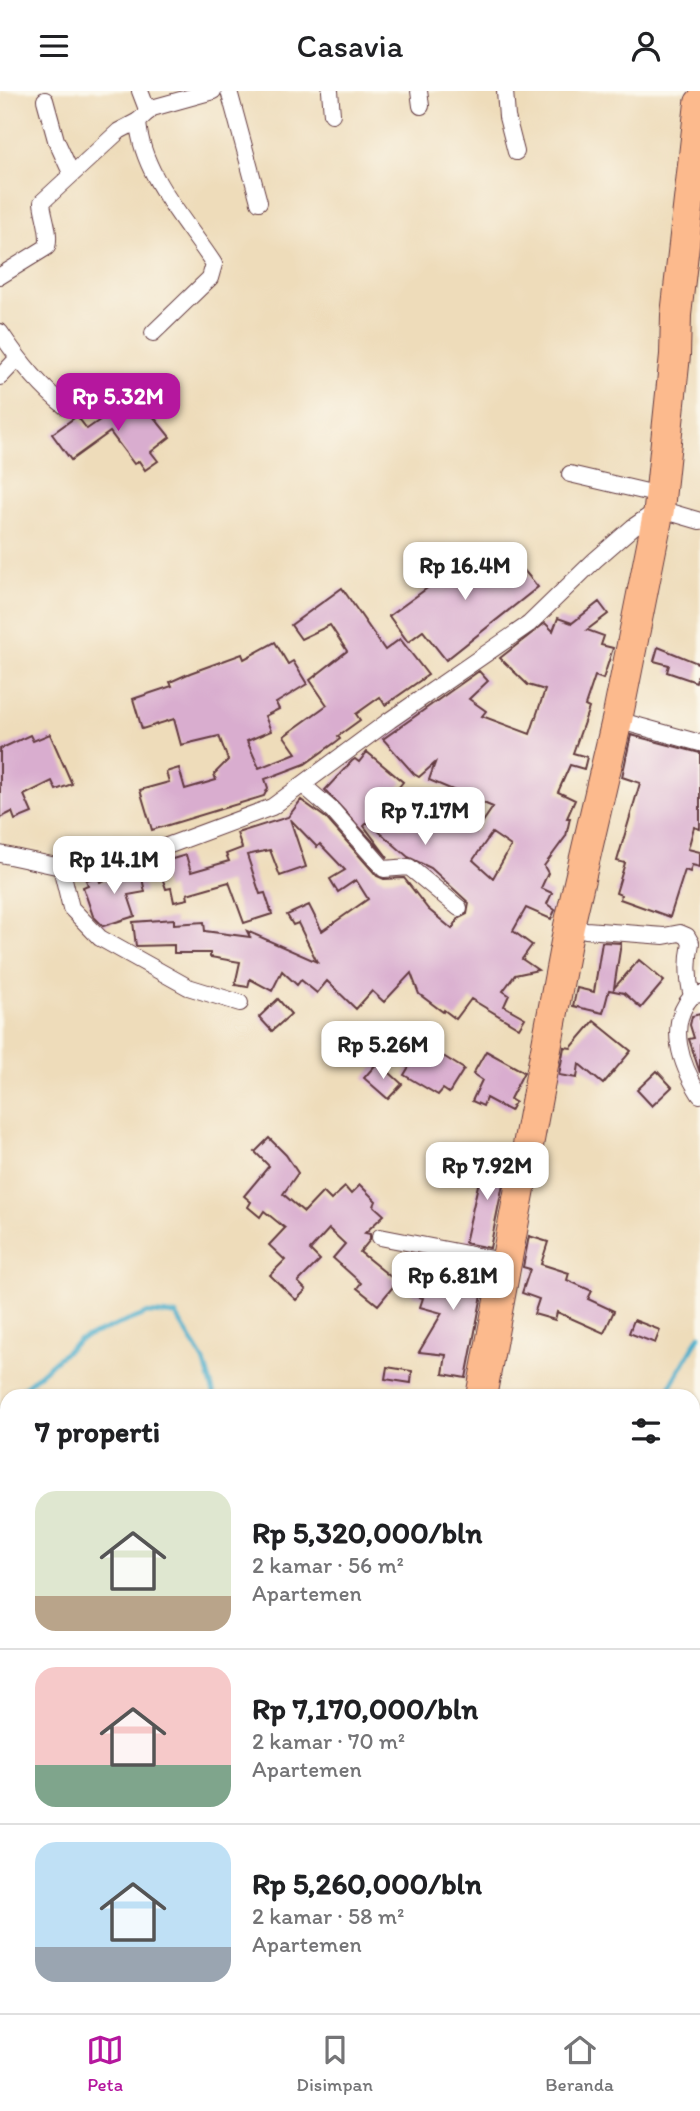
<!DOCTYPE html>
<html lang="id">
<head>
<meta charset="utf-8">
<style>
	body { margin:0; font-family:Itim,sans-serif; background:#f2f2f2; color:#202124; height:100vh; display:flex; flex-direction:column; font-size:26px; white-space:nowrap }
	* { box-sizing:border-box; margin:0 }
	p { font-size:23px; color:#757577 }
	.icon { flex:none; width:38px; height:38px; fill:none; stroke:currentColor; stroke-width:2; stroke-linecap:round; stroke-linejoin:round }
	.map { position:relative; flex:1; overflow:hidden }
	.side { position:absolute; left:0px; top:1298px; width:700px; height:625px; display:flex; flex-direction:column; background:#fff; border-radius:21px 21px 0 0; box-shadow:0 2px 5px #0004 }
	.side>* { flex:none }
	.price { position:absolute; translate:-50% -60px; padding:0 16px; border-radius:14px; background:#fff; color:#222; font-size:23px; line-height:46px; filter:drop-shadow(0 2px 4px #0008) }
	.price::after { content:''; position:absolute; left:50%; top:42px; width:21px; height:16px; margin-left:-10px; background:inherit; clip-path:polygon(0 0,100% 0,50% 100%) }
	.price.on { background:#b5179e; color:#fff }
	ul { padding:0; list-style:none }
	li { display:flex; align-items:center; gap:21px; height:175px; padding:0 35px }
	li+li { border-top:2px solid #e0e0e0 }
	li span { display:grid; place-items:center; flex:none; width:196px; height:140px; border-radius:21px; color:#555 }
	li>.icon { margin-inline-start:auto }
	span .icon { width:84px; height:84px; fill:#fffc; stroke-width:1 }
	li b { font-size:30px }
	h2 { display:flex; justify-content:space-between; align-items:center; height:84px; padding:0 35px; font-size:30px }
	header { display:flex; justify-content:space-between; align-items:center; height:91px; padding:0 35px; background:#fff; font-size:32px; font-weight:600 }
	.dock { display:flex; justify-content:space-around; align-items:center; height:98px; border-top:2px solid #e0e0e0; background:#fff; font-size:19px; color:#757577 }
	.dock a { display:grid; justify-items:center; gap:4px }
	.dock .on { color:#b5179e }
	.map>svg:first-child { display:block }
</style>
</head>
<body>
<header><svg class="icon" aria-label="menu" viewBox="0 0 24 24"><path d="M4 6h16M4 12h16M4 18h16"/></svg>Casavia<svg class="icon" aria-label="person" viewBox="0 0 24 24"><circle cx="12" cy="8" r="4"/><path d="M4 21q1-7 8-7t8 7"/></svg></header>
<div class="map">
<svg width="700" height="1922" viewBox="0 0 700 1922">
	<rect width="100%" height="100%" fill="#fbf7ec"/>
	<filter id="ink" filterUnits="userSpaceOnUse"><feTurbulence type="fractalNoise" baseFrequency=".0143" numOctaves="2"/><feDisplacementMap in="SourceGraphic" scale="14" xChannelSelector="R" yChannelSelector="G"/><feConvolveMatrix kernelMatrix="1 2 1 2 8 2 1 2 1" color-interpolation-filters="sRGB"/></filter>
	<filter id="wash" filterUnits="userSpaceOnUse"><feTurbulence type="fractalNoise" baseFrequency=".00686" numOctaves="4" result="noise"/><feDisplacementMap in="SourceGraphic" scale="28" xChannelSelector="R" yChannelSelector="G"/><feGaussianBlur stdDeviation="1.57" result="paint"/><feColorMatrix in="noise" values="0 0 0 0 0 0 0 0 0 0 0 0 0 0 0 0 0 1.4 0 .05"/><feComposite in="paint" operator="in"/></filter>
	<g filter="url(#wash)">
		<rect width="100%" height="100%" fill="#eedcba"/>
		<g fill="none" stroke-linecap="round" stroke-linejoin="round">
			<g stroke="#4caecb" stroke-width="4.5">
				<path d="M13,1306L79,1249L148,1222L176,1224L204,1270L215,1306"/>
				<path d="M664,1306L700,1244"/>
				<path d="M0,1321L7,1313"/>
			</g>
		</g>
		<g id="blocks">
			<g fill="#d9adcf" fill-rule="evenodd">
				<path d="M136,304L170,346L151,361L158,370L145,379L139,370L134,373L110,341L71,369L52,343L77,325L87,338Z"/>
				<path d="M486,460L495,471L508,460L538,496L446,569L423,540L408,551L389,525L470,466L474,471Z"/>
				<path d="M342,497L385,559L400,548L428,584L385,614L380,606L356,623L360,629L338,645L340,648L305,673L265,688L268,697L264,705L152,739L140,699L169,691L166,681L179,677L185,698L216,689L214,683L228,669L219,645L181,654L174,628L142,638L133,608L172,595L170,591L190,582L242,563L244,568L275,551L288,573L293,570L307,593L276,612L279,618L265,625L271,640L247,650L259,677L296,662L284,645L327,614L310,589L347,560L330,534L301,548L291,534Z"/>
				<path d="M599,511L608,523L587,539L604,545L601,554L613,557L603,588L595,585L585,615L589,617L573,662L587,666L584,678L570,674L558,701L575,709L567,727H570L566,745L544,775L548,782L541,797L552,802L547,813L555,819L551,828L526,817L513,840L532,854L522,868L538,879L515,884L503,900L509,904L504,915L525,927L519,937L471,908L456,928L444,919L443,921L419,903L411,882L384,911L372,900L356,918L327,890L317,902L301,889L297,894L282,880L272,900L250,888L248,896L235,894L240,871L210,866V862H174V854L136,855L133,831L174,828V833L204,831L205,840L250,846L247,840L317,871L298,832L293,834L287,824L309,814L322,840L368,808L356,789L338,801L330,788L345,779L320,753L317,756L290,728L306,776L280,785L270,759L247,764L260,803L265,802L272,823L244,832L229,791L187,803L188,808L174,811L171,797L166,798L156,768L168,766L169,769L186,764L191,781L229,770L226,763L242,757L237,742L288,726L301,709L326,727L377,785L384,788L404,787L428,818L452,838L459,827L467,823L469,812L431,777L408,766L368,731L364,735L388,767L325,699L352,670L355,668L359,671L367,661L403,691L395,701L398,704L386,715L385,720L401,737L415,725L425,700L476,741L493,716L429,689L435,672L419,686L414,683L383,648L479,580L488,590L469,608L486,620L482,625L530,643L545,599L528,594L500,567L545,532L553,540L558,527L572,532ZM492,742L511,755L493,787L473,769Z"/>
				<path d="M658,556L700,573L696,591L667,581L669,574L654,570Z"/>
				<path d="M50,643L72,693L56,699L52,690L24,704L32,722L15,729L12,721L0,727V658L30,644L33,650Z"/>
				<path d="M631,644L700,662V738L694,736L688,758L700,761V776L692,774L690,781L685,779L670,826L620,808L621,804L616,802L625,772L617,770L640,692L622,686Z"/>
				<path d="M139,773L145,801L128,804L135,825L103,835L93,825L83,796L88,794L86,789L98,785L100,791L125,782L124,776Z"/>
				<path d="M602,851L621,852L614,897L639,869L664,890L641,917L624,902L609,899L603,922L573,915L577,897L594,901Z"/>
				<path d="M278,908L291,923L272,940L259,926Z"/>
				<path d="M700,923V982L689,948L694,947L690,934L692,925Z"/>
				<path d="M594,930L631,960L603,993L579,973L577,987L559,984L564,956L571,957Z"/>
				<path d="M432,958L464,978L449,1002L443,998L438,1004L404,984L413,969Z"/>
				<path d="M486,960L524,981L510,1008L515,1011L510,1020L486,1007L483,1015L472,1010L482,989L473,983Z"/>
				<path d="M378,971L402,993L388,1008L364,987Z"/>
				<path d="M657,980L672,996L652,1015L637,999Z"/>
				<path d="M269,1047L286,1064L298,1082L283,1103L304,1121L323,1101L331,1109L345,1096L351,1103L360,1094L376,1110L374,1115L384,1124L365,1142L370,1143V1149L360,1161L397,1191L378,1214L357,1197L361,1192L333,1167L345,1153L329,1138L310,1159L320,1169L298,1191L306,1199L296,1209L270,1184L285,1169L269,1154L285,1137L264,1120L260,1126L248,1116L251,1111L244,1105L269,1075L255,1061Z"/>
				<path d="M485,1063L508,1068L490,1157L465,1152Z"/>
				<path d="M529,1145L548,1151L541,1173L569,1182L567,1189L592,1200L588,1208L614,1220L604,1242L557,1221L555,1229L534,1223L539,1208L522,1202L530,1178L523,1176Z"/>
				<path d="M437,1168L487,1178L466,1287L443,1283L446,1264L419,1261L442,1222L420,1216L423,1207L412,1204L416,1189L431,1193Z"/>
				<path d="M634,1229L660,1239L655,1252L629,1242Z"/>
				<path d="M387,1276L412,1280L411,1292L385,1288Z"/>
			</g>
		</g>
	</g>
	<g filter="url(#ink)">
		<use href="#blocks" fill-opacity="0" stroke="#633b40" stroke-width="2"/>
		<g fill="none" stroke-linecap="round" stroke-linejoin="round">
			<g stroke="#633b40" stroke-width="18">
				<g id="street">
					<path d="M140,0L148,21"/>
					<path d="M229,0L259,111"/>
					<path d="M330,0L332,23"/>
					<path d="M419,0L421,15"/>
					<path d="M505,0L507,26L516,61"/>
					<path d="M45,9L56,49L71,82"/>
					<path d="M0,185L47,156C51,142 43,125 42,111L119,40L138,30"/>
					<path d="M0,241C18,268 40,296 66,316L84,311"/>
					<path d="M153,242L210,187L214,173C186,130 141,83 138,30L152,17L213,0"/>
					<path d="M0,286L18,267"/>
					<path d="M570,383L660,404"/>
					<path d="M617,629L700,652"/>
					<path d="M303,694L333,720L384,778L409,776L459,817"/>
					<path d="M0,763L61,776L167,755L272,716L390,629L529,533L595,469L633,436L659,418L700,430"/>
					<path d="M61,776L71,817L100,847L188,896L240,912"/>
					<path d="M569,835L586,839L664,845L680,842L687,845L691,852C687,871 687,886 692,905L700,903"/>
					<path d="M692,905C666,934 681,974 700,1004"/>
					<path d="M380,1146L508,1171"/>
					<path d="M0,1569L7,1561"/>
					<path d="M693,1615H700"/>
					<path d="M0,1625L7,1623"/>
					<path d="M0,1781L7,1777"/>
				</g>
			</g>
			<g stroke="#633b40" stroke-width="32">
				<g id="highway">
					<path d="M481,1306L569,835L617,629L659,418L675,264L676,224L700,12"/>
					<path d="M530,1916L531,1922"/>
				</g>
			</g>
			<use href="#street" stroke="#fff" stroke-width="16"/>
			<use href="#highway" stroke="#fcba8d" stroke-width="30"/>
		</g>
	</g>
</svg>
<b class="price on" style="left:118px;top:342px">Rp 5.32M</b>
<b class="price" style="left:465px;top:511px">Rp 16.4M</b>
<b class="price" style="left:425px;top:756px">Rp 7.17M</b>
<b class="price" style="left:114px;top:805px">Rp 14.1M</b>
<b class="price" style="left:383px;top:990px">Rp 5.26M</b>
<b class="price" style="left:487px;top:1111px">Rp 7.92M</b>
<b class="price" style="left:453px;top:1221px">Rp 6.81M</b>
<section class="side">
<h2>7 properti<svg class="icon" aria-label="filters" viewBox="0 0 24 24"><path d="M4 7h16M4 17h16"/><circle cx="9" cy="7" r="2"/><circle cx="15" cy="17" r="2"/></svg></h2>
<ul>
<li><span style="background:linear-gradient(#dfe7d0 75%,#b9a48a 0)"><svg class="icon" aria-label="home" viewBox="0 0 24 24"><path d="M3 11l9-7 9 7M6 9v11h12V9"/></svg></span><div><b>Rp 5,320,000/bln</b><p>2 kamar · 56 m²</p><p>Apartemen</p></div></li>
<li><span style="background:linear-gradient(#f6c9c9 70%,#7fa58c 0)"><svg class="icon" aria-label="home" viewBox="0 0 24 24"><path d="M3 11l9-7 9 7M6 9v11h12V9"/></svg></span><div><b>Rp 7,170,000/bln</b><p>2 kamar · 70 m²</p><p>Apartemen</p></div></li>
<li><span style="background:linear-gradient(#bfe0f5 75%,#9aa5b1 0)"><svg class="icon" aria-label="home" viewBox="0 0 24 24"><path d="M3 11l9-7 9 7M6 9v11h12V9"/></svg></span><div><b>Rp 5,260,000/bln</b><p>2 kamar · 58 m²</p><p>Apartemen</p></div></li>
</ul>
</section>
</div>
<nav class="dock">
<a class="on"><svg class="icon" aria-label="map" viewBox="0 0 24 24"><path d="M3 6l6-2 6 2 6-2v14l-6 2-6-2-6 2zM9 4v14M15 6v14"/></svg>Peta</a>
<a><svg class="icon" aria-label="saved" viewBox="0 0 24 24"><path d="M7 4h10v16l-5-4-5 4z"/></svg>Disimpan</a>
<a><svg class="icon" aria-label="home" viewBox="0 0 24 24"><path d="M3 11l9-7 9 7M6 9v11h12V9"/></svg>Beranda</a>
</nav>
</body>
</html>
